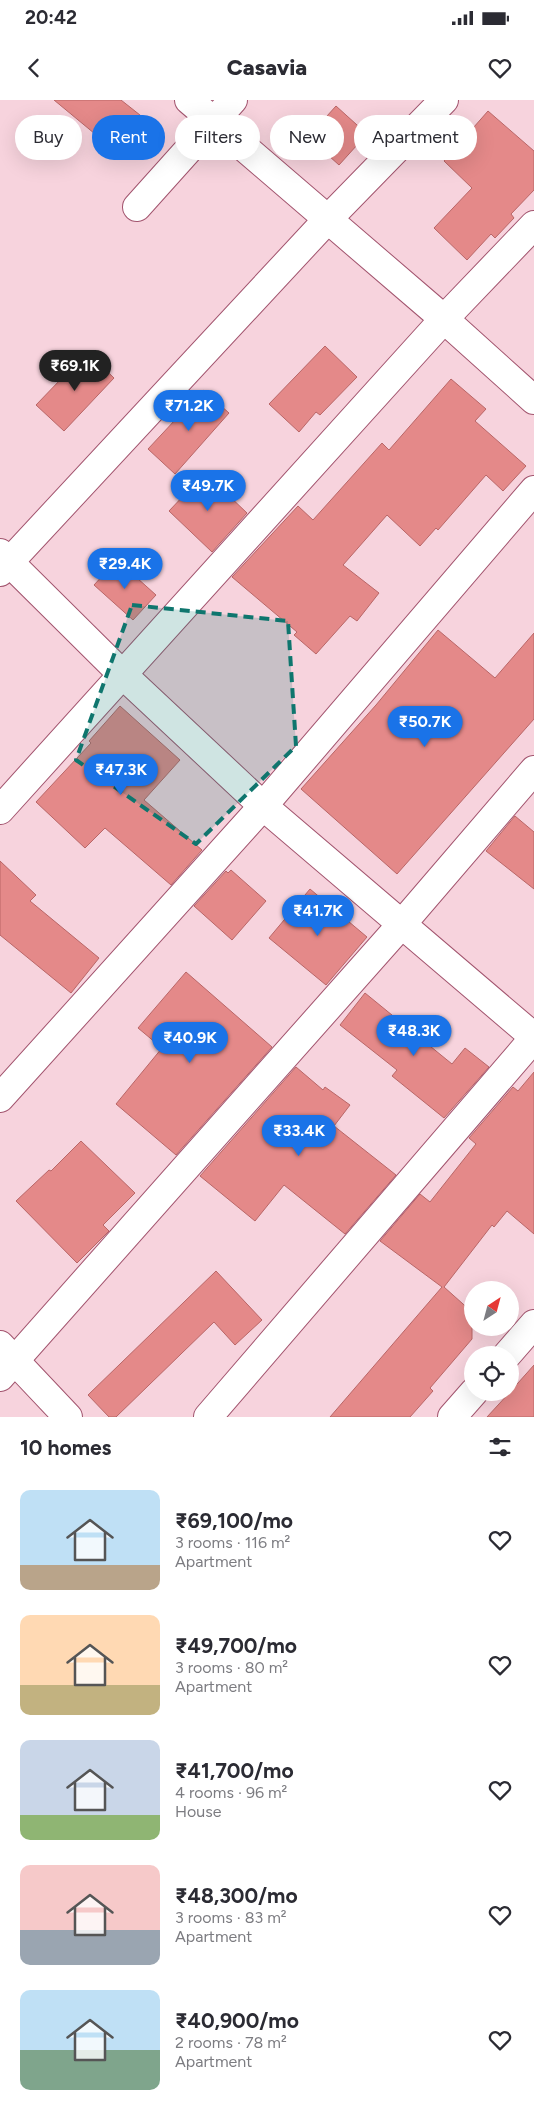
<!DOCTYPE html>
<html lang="en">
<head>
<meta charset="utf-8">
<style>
	body { margin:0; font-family:Figtree,sans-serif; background:#f7f7f7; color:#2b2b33; height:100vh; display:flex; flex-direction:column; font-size:19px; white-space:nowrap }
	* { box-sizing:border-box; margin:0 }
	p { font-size:16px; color:#7c7c81 }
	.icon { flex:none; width:28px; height:28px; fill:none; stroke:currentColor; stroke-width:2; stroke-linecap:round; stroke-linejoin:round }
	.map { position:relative; height:1317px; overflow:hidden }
	.sheet { display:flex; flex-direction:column; background:#fff; flex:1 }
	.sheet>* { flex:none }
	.hud { position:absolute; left:15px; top:15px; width:505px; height:45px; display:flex; gap:10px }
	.needle { width:32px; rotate:36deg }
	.tools { position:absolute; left:464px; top:1181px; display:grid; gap:10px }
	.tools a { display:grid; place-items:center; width:55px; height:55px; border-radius:50%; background:#fff; box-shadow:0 5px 20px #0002; font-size:25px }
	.price { position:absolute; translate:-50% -42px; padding:0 11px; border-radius:18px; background:#1a73e8; color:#fff; font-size:16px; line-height:32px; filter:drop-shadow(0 1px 2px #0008) }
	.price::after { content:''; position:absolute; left:50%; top:30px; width:15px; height:11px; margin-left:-8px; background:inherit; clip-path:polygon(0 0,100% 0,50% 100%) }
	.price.on { background:#222; color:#fff }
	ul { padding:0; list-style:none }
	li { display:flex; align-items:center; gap:15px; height:125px; padding:0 20px }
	li span { display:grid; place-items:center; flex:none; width:140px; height:100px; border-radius:10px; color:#555 }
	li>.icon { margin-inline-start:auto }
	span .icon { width:60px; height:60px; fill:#fffc; stroke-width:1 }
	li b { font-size:21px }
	h2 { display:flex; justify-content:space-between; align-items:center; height:60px; padding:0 20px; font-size:21px }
	.chip { padding:0 18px; border-radius:22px; background:#fff; box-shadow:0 5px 20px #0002; font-size:18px; line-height:45px }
	.chip.on { background:#1a73e8; color:#fff }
	.status { display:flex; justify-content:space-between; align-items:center; height:35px; padding:0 25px; background:#fff; direction:ltr }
	.status svg { height:14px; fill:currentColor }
	header { display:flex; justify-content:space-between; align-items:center; height:65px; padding:0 20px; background:#fff; font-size:22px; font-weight:800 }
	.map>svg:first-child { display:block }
</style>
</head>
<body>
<div class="status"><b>20:42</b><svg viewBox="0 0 49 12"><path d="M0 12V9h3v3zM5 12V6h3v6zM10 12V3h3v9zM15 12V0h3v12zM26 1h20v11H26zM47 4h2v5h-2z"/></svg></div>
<header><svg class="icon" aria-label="back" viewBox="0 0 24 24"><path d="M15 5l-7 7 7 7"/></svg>Casavia<svg class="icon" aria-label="heart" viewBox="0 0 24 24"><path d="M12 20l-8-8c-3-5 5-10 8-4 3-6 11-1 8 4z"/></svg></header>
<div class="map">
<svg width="534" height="1317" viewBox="0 0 534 1317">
	<rect width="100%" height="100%" fill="#f7d3dd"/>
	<g fill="#e48989" stroke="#b96667">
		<path d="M54,0H121L145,19L118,53Z"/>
		<path d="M336,6L367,34L339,65L308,37Z"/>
		<path d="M488,11L534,51V90L511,114L514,118L495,138L491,134L467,160L434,128L472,88L444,61Z"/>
		<path d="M325,246L357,277L320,315L316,312L299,332L269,304Z"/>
		<path d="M87,252L114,278L64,331L36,305Z"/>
		<path d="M451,279L486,309L475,321L526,366L503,391L486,375L438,430L436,428L420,446L387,415L343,465L379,493L357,521L350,516L316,554L294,535L297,532L232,477L298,406L313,420L382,343L389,350Z"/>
		<path d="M203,290L229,313L175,374L148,349Z"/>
		<path d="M205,373L247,413L212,452L169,411Z"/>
		<path d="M117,460L156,495L133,520L94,485Z"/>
		<path d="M438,530L495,578L534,533V619L397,774L301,689L376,605Z"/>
		<path d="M120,606L180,660L144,700L202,750L171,785L105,728L85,748L36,702L91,643L89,641Z"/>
		<path d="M515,716L534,732V789L486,751Z"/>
		<path d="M0,761L36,795L30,801L99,858L71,893L0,835Z"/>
		<path d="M231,770L266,801L232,840L194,806L226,771L228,773Z"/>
		<path d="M310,789L367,837L326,885L269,838Z"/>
		<path d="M186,872L272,947L176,1055L116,1004L162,948L138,928Z"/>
		<path d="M365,893L452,964L465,948L489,967L444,1018L392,976L397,970L340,925Z"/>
		<path d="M296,967L323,990L325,987L350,1005L334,1026L396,1075L345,1134L284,1085L255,1121L200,1076Z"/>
		<path d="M534,972V1134L507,1111L494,1127L492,1125L444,1187L472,1212V1239L430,1288L433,1291L410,1317H330L442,1187L380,1141L420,1094L430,1102L476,1044L469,1038L513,987L518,991Z"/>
		<path d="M81,1041L135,1093L103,1125L109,1131L77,1163L16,1101L49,1070L51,1071Z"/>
		<path d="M216,1171L262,1220L235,1245L214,1222L116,1317H109L88,1295Z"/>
		<path d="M534,1265V1317H487L510,1292Z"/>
	</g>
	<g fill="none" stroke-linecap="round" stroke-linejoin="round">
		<g stroke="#a2546e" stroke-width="30">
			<g id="minor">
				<path d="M189,0L444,219L534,300"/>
				<path d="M137,107L233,0"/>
				<path d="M0,453L122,574L263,706L534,937"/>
				<path d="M0,472L328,119L444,0"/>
				<path d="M0,710L444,219L534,125"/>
				<path d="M0,998L263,706L534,390"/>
				<path d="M0,1245L68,1317"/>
				<path d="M507,1255L534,1224"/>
				<path d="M0,1277L401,825L534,670"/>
				<path d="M208,1317L534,938"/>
				<path d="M452,1317L474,1292"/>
			</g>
		</g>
		<use href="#minor" stroke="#fff" stroke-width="28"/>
	</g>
	<path fill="#0f766e" fill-opacity="0.2" stroke="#0f766e" stroke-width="4" stroke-dasharray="10 6" stroke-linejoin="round" d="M132,505L288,521L296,646L196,744L76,660Z"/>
</svg>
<div class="tools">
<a><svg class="needle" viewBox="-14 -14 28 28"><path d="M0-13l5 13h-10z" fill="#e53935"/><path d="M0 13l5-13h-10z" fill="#7c7c81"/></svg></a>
<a><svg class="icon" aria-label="locate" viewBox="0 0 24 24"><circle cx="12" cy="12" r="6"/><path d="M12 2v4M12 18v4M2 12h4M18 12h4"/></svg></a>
</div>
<b class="price on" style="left:75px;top:292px">₹69.1K</b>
<b class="price" style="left:189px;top:332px">₹71.2K</b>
<b class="price" style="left:208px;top:412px">₹49.7K</b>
<b class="price" style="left:125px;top:490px">₹29.4K</b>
<b class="price" style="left:425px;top:648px">₹50.7K</b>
<b class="price" style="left:121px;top:696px">₹47.3K</b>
<b class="price" style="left:318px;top:837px">₹41.7K</b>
<b class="price" style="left:414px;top:957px">₹48.3K</b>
<b class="price" style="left:190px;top:964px">₹40.9K</b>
<b class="price" style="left:299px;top:1057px">₹33.4K</b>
<div class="hud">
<a class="chip">Buy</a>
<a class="chip on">Rent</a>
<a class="chip">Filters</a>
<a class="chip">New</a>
<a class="chip">Apartment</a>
</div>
</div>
<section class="sheet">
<h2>10 homes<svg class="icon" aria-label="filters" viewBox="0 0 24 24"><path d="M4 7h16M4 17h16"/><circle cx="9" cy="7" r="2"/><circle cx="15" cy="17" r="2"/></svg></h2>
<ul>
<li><span style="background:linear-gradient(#bfe0f5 75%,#b9a48a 0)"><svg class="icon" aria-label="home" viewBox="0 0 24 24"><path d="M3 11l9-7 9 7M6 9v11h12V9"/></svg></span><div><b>₹69,100/mo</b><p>3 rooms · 116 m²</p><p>Apartment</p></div><svg class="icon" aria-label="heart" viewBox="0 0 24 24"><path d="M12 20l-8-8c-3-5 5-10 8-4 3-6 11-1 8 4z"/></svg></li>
<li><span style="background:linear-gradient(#ffd9b3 70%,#c2b280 0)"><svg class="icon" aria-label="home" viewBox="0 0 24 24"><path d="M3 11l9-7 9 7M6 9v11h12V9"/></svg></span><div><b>₹49,700/mo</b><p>3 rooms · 80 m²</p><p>Apartment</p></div><svg class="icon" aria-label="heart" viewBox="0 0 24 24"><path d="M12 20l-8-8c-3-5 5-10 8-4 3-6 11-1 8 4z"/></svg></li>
<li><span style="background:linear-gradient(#c9d6e8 75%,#8fb573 0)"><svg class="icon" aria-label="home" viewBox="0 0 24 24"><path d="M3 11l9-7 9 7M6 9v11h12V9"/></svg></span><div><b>₹41,700/mo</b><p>4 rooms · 96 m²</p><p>House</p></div><svg class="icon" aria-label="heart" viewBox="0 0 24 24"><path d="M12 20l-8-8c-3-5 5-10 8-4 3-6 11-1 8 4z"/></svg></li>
<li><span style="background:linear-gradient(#f6c9c9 65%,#9aa5b1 0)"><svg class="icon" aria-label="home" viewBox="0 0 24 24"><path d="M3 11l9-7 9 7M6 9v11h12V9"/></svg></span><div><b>₹48,300/mo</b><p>3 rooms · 83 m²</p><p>Apartment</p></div><svg class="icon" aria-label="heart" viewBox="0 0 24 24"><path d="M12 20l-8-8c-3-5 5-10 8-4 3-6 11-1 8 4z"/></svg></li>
<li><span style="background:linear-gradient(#bfe0f5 60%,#7fa58c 0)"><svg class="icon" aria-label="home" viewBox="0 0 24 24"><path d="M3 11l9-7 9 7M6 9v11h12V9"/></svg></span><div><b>₹40,900/mo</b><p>2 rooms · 78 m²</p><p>Apartment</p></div><svg class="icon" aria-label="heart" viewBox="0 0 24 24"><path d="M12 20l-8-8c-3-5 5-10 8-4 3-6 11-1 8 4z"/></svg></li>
</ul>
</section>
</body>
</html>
